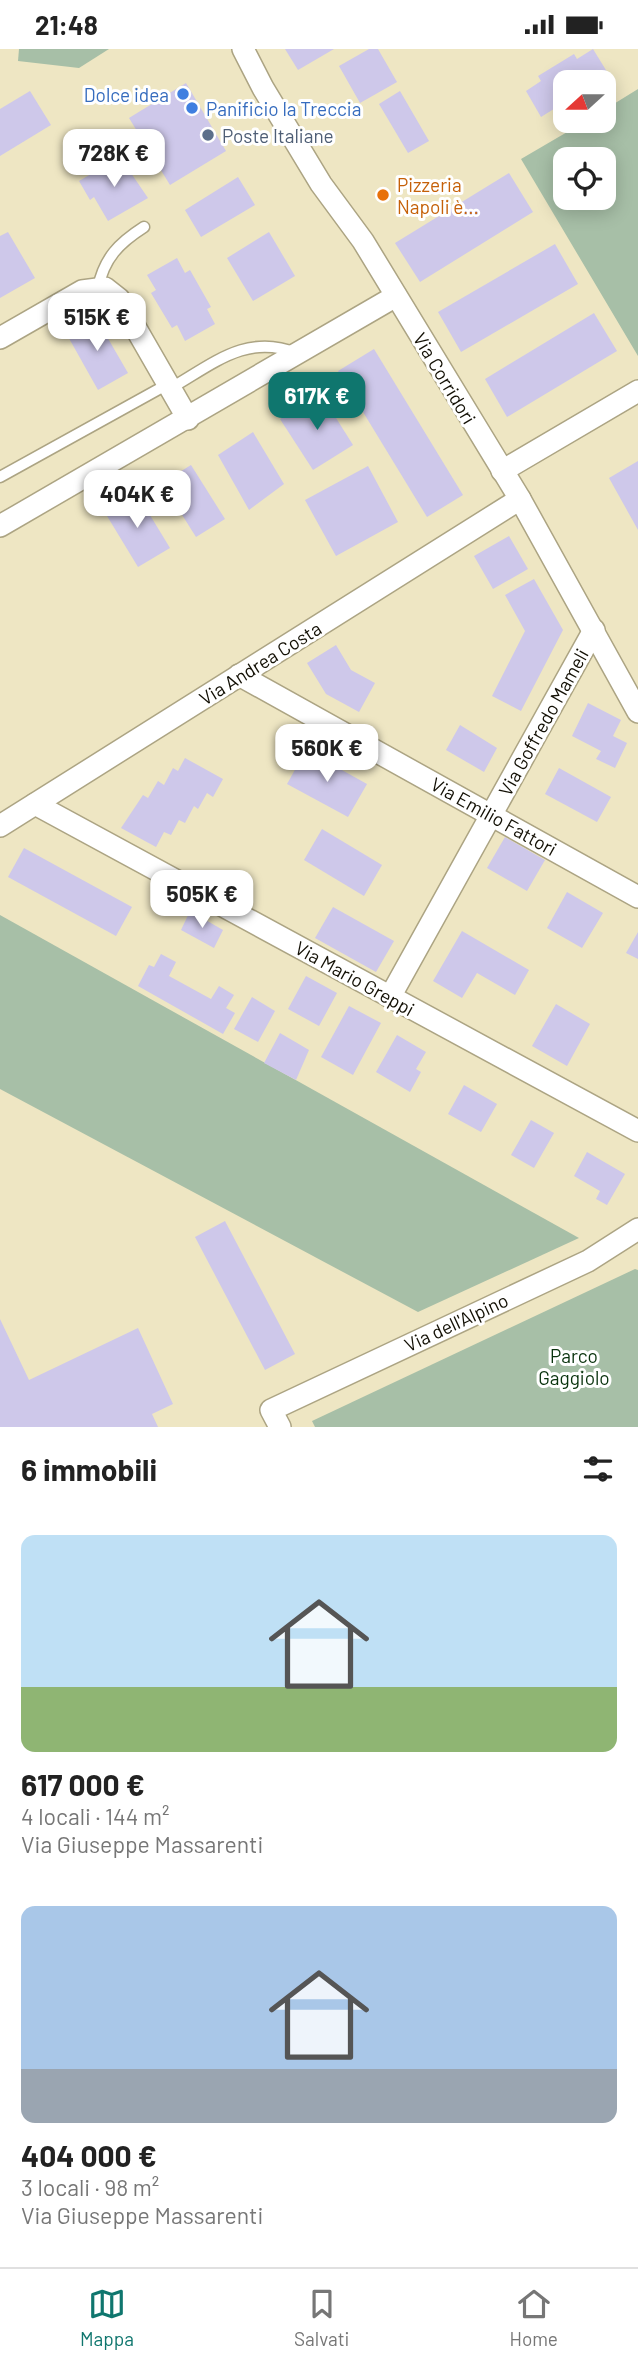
<!DOCTYPE html>
<html lang="it">
<head>
<meta charset="utf-8">
<style>
	body { margin:0; font-family:Barlow,sans-serif; background:#f2f2f2; color:#222; height:100vh; display:flex; flex-direction:column; font-size:26px; white-space:nowrap }
	* { box-sizing:border-box; margin:0 }
	p { font-size:23px; color:#767676 }
	.icon { flex:none; width:38px; height:38px; fill:none; stroke:currentColor; stroke-width:2; stroke-linecap:round; stroke-linejoin:round }
	.map { position:relative; height:1378px; overflow:hidden }
	.side { display:flex; flex-direction:column; background:#fff; flex:1 }
	.side>* { flex:none }
	.needle { width:46px; rotate:249deg }
	.fabs { position:absolute; left:553px; top:21px; display:grid; gap:14px }
	.fabs a { display:grid; place-items:center; width:63px; height:63px; border-radius:14px; background:#fff; box-shadow:0 4px 18px #0003; font-size:35px }
	.price { position:absolute; translate:-50% -60px; padding:0 16px; border-radius:14px; background:#fff; color:#222; font-size:23px; line-height:46px; filter:drop-shadow(0 2px 4px #0008) }
	.price::after { content:''; position:absolute; left:50%; top:42px; width:21px; height:16px; margin-left:-10px; background:inherit; clip-path:polygon(0 0,100% 0,50% 100%) }
	.price.on { background:#0f766e; color:#fff }
	ul { padding:0; list-style:none }
	li { display:grid; align-content:center; gap:14px; height:371px; padding:0 21px }
	li span { display:grid; place-items:center; height:217px; border-radius:14px; color:#555 }
	li>.icon { margin-inline-start:auto }
	span .icon { width:126px; height:126px; fill:#fffc; stroke-width:1 }
	li b { font-size:30px }
	h2 { display:flex; justify-content:space-between; align-items:center; height:84px; padding:0 21px; font-size:30px }
	.status { display:flex; justify-content:space-between; align-items:center; height:49px; padding:0 35px; background:#fff; direction:ltr }
	.status svg { height:19px; fill:currentColor }
	.tabs { display:flex; justify-content:space-around; align-items:center; height:98px; border-top:2px solid #e0e0e0; background:#fff; font-size:19px; color:#767676 }
	.tabs a { display:grid; justify-items:center; gap:4px }
	.tabs .on { color:#0f766e }
	.map>svg:first-child { display:block }
</style>
</head>
<body>
<div class="status"><b>21:48</b><svg viewBox="0 0 49 12"><path d="M0 12V9h3v3zM5 12V6h3v6zM10 12V3h3v9zM15 12V0h3v12zM26 1h20v11H26zM47 4h2v5h-2z"/></svg></div>
<div class="map">
<svg width="638" height="1378" viewBox="0 0 638 1378">
	<rect width="100%" height="100%" fill="#eee6c3"/>
	<g fill="#a7bfa7" fill-rule="evenodd">
		<path d="M19,0H109L79,19L18,12Z"/>
		<path d="M638,40V307L521,110L586,72H604V61ZM565,110H604V149H565Z"/>
		<path d="M0,866L579,1189L418,1263L0,1040Z"/>
		<path d="M635,1220L638,1221V1378H315L312,1372Z"/>
	</g>
	<g fill="#cec8ea">
		<path d="M285,0H334L298,21Z"/>
		<path d="M369,0H378L397,33L360,54L339,17Z"/>
		<path d="M593,0L609,26L597,33H565V53L541,68L526,42L541,32L538,27L574,5L577,10Z"/>
		<path d="M186,34L226,102L170,136L129,69Z"/>
		<path d="M30,42L51,76L0,107V60Z"/>
		<path d="M400,42L429,92L408,104L379,55Z"/>
		<path d="M120,108L148,149L108,172L94,148L90,151L79,132Z"/>
		<path d="M509,124L533,163L420,233L395,194Z"/>
		<path d="M238,128L255,156L201,188L185,161Z"/>
		<path d="M8,183L35,229L0,249V187Z"/>
		<path d="M269,183L295,227L253,252L227,209Z"/>
		<path d="M555,195L578,235L461,303L438,263Z"/>
		<path d="M177,209L185,224L190,221L211,258L207,260L215,275L185,292L177,276L172,279L151,244L156,241L147,226Z"/>
		<path d="M594,264L617,302L507,368L485,330Z"/>
		<path d="M95,267L128,324L98,341L66,284Z"/>
		<path d="M374,300L463,446L427,468L338,322Z"/>
		<path d="M321,345L353,396L313,421L280,370Z"/>
		<path d="M253,383L284,435L249,461L218,406Z"/>
		<path d="M638,412V481L609,429Z"/>
		<path d="M191,416L225,470L196,488L162,434Z"/>
		<path d="M368,417L398,473L336,507L305,451Z"/>
		<path d="M136,443L170,499L138,518L104,462Z"/>
		<path d="M509,487L528,520L493,540L474,507Z"/>
		<path d="M534,530L563,581L521,662L492,647L525,582L505,546Z"/>
		<path d="M336,596L351,621L375,634L359,663L326,645L307,614Z"/>
		<path d="M588,654L621,671L613,687L627,694L615,719L596,710L601,702L572,687Z"/>
		<path d="M460,676L497,699L484,723L446,701Z"/>
		<path d="M306,701L367,735L348,768L287,735Z"/>
		<path d="M185,709L223,730L213,748L207,744L198,760L194,757L185,774L179,771L171,786L164,783L156,798L121,779L143,746L148,749L158,732L164,736L173,719L178,722Z"/>
		<path d="M559,719L611,748L597,773L545,745Z"/>
		<path d="M322,780L382,816L364,847L304,811Z"/>
		<path d="M505,788L545,811L527,842L487,819Z"/>
		<path d="M24,799L132,858L116,887L8,828Z"/>
		<path d="M567,843L603,864L582,899L547,879Z"/>
		<path d="M333,858L394,892L376,923L315,889Z"/>
		<path d="M190,862L223,881L214,899L181,881Z"/>
		<path d="M462,882L529,921L515,946L477,924L462,949L433,932Z"/>
		<path d="M638,883V910L626,904Z"/>
		<path d="M161,905L176,913L169,927L211,950L219,937L234,946L226,959L235,964L223,985L138,937L149,916L154,918Z"/>
		<path d="M306,927L337,944L319,977L288,960Z"/>
		<path d="M252,948L275,962L258,993L234,980Z"/>
		<path d="M556,955L590,975L567,1017L532,997Z"/>
		<path d="M349,957L381,974L353,1026L321,1008Z"/>
		<path d="M280,984L309,1001L296,1031L264,1014Z"/>
		<path d="M397,986L426,1003L416,1020L421,1023L410,1043L376,1023Z"/>
		<path d="M464,1036L497,1055L481,1083L448,1065Z"/>
		<path d="M531,1071L554,1084L534,1119L511,1106Z"/>
		<path d="M587,1103L625,1125L607,1156L596,1150L600,1142L574,1127Z"/>
		<path d="M225,1172L295,1305L265,1321L195,1188Z"/>
		<path d="M0,1270L29,1331L138,1279L173,1355L152,1365L158,1378H0Z"/>
	</g>
	<g fill="none" stroke-linecap="round" stroke-linejoin="round">
		<g stroke="#aca483" stroke-width="13">
			<g id="service">
				<path d="M98,239C104,209 119,194 144,178"/>
				<path d="M171,339C213,315 247,284 296,304"/>
				<path d="M0,428L168,335"/>
			</g>
		</g>
		<g stroke="#aca483" stroke-width="24">
			<g id="minor">
				<path d="M243,0L263,39L321,135L363,192L520,450L638,663"/>
				<path d="M0,289L82,242L105,239L119,250L188,370"/>
				<path d="M502,422L638,342"/>
				<path d="M0,477L396,247"/>
				<path d="M239,626L638,848"/>
				<path d="M35,755L638,1082"/>
				<path d="M0,777L520,450"/>
				<path d="M390,948L594,581"/>
				<path d="M280,1378L271,1361L588,1212L638,1180"/>
			</g>
		</g>
		<use href="#service" stroke="#fff" stroke-width="10"/>
		<use href="#minor" stroke="#fff" stroke-width="21"/>
	</g>
	<g fill="#3f7fe0" stroke="#fff" stroke-width="2.5">
		<circle cx="183" cy="45" r="7"/>
		<circle cx="192" cy="59" r="7"/>
	</g>
	<circle fill="#5c6f8a" stroke="#fff" stroke-width="2.5" cx="208" cy="86" r="7"/>
	<circle fill="#e8710a" stroke="#fff" stroke-width="2.5" cx="383" cy="146" r="7"/>
	<g text-anchor="middle" dominant-baseline="central" stroke-width="6" stroke-linejoin="round" paint-order="stroke">
		<g font-size="19" fill="#366cbe" stroke="#fff" text-anchor="end">
			<text x="169" y="45">Dolce idea</text>
			<text x="206" y="59" text-anchor="start">Panificio la Treccia</text>
		</g>
		<g font-size="19" fill="#4e5e75" stroke="#fff" text-anchor="start">
			<text x="222" y="86">Poste Italiane</text>
		</g>
		<g font-size="19" fill="#c56008" stroke="#fff" text-anchor="start">
			<text x="397" y="135">Pizzeria<tspan x="397" dy="22">Napoli è...</tspan></text>
		</g>
		<g font-size="19" fill="#120f04" stroke="#fff">
			<text transform="translate(445 329) rotate(59)">Via Corridori</text>
			<text transform="translate(260 614) rotate(-32)">Via Andrea Costa</text>
			<text transform="translate(543 673) rotate(-61)">Via Goffredo Mameli</text>
			<text transform="translate(494 767) rotate(29)">Via Emilio Fattori</text>
			<text transform="translate(355 929) rotate(29)">Via Mario Greppi</text>
			<text transform="translate(456 1273) rotate(-25)">Via dell'Alpino</text>
		</g>
		<g font-size="19" fill="#08320c" stroke="#fff">
			<text x="574" y="1306">Parco<tspan x="574" dy="22">Gaggiolo</tspan></text>
		</g>
	</g>
</svg>
<div class="fabs">
<a><svg class="needle" viewBox="-14 -14 28 28"><path d="M0-13l5 13h-10z" fill="#e53935"/><path d="M0 13l5-13h-10z" fill="#767676"/></svg></a>
<a><svg class="icon" aria-label="locate" viewBox="0 0 24 24"><circle cx="12" cy="12" r="6"/><path d="M12 2v4M12 18v4M2 12h4M18 12h4"/></svg></a>
</div>
<b class="price" style="left:114px;top:140px">728K €</b>
<b class="price" style="left:97px;top:304px">515K €</b>
<b class="price on" style="left:317px;top:383px">617K €</b>
<b class="price" style="left:137px;top:481px">404K €</b>
<b class="price" style="left:327px;top:735px">560K €</b>
<b class="price" style="left:202px;top:881px">505K €</b>
</div>
<section class="side">
<h2>6 immobili<svg class="icon" aria-label="filters" viewBox="0 0 24 24"><path d="M4 7h16M4 17h16"/><circle cx="9" cy="7" r="2"/><circle cx="15" cy="17" r="2"/></svg></h2>
<ul>
<li><span style="background:linear-gradient(#bfe0f5 70%,#8fb573 0)"><svg class="icon" aria-label="home" viewBox="0 0 24 24"><path d="M3 11l9-7 9 7M6 9v11h12V9"/></svg></span><div><b>617 000 €</b><p>4 locali · 144 m²</p><p>Via Giuseppe Massarenti</p></div></li>
<li><span style="background:linear-gradient(#a9c7e8 75%,#9aa5b1 0)"><svg class="icon" aria-label="home" viewBox="0 0 24 24"><path d="M3 11l9-7 9 7M6 9v11h12V9"/></svg></span><div><b>404 000 €</b><p>3 locali · 98 m²</p><p>Via Giuseppe Massarenti</p></div></li>
</ul>
</section>
<nav class="tabs">
<a class="on"><svg class="icon" aria-label="map" viewBox="0 0 24 24"><path d="M3 6l6-2 6 2 6-2v14l-6 2-6-2-6 2zM9 4v14M15 6v14"/></svg>Mappa</a>
<a><svg class="icon" aria-label="saved" viewBox="0 0 24 24"><path d="M7 4h10v16l-5-4-5 4z"/></svg>Salvati</a>
<a><svg class="icon" aria-label="home" viewBox="0 0 24 24"><path d="M3 11l9-7 9 7M6 9v11h12V9"/></svg>Home</a>
</nav>
</body>
</html>
